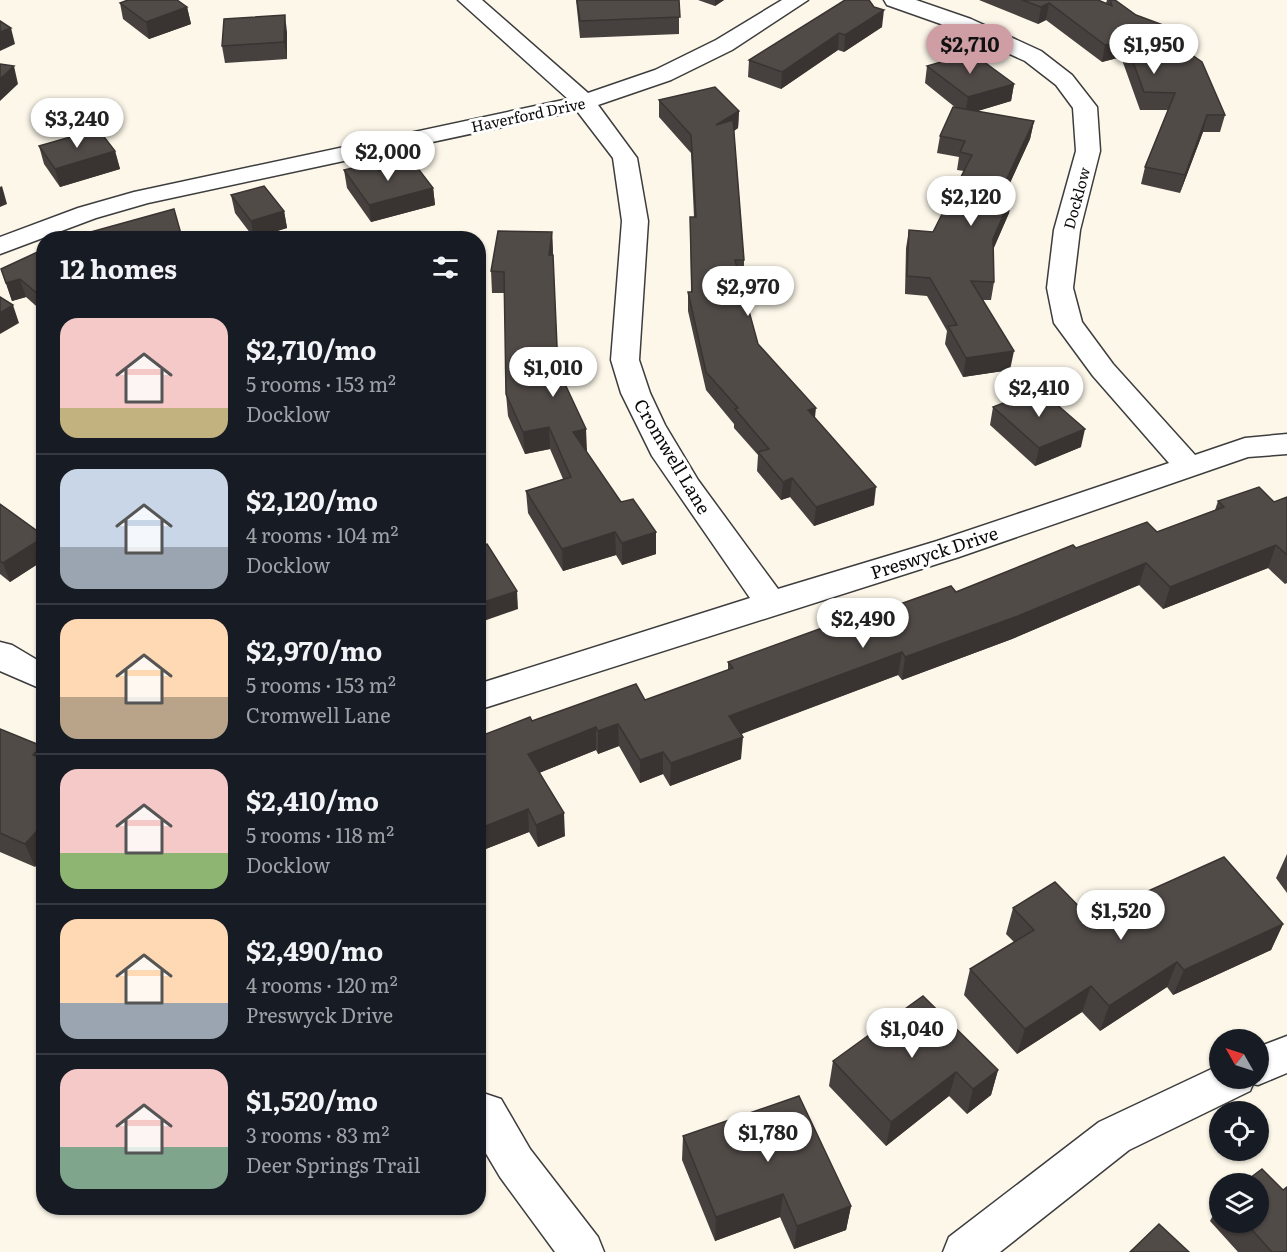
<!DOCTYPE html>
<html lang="en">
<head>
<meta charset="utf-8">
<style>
	body { margin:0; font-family:Literata,serif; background:#20242c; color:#f1f3f6; height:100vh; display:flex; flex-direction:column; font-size:22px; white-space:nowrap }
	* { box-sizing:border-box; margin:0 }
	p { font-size:20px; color:#9ea1a6 }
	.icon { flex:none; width:33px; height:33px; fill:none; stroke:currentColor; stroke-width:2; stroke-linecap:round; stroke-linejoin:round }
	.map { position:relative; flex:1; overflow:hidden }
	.side { position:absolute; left:36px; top:231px; width:450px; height:984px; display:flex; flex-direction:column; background:#171b24; border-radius:24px; box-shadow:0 2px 4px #0004 }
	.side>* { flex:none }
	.needle { width:39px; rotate:309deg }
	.controls { position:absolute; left:1209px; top:1029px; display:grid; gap:12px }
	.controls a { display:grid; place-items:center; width:60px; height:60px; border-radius:50%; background:#171b24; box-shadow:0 2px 4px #0004; font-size:30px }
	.price { position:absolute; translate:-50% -51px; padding:0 14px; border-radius:21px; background:#fff; color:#222; font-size:20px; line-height:39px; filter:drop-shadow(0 2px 3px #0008) }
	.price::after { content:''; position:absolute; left:50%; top:36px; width:18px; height:14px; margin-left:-9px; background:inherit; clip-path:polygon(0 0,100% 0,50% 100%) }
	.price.active { background:#cf9ea5; color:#111 }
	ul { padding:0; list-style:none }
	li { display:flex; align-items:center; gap:18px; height:150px; padding:0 24px }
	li+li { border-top:2px solid #363941 }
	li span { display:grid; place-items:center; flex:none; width:168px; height:120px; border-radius:18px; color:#555 }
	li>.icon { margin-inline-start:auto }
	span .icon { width:72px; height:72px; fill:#fffc; stroke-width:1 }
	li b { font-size:26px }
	h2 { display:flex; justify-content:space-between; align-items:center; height:72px; padding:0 24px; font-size:26px }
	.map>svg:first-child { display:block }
</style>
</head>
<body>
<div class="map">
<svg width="1287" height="1252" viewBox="0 0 1287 1252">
	<rect width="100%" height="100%" fill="#fcf7e9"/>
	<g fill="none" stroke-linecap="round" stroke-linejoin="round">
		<g stroke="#3d3d3d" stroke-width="3">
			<g id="street">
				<path d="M458,0H482L588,93L655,70L716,40L782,0H808L732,50L671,80L598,105L637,158L648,221L639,360L650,393L665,425L698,480L778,589L937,541L1169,463L1093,376L1054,323L1047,288L1054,230L1076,151L1073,108L1056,85L1025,61L955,29L887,5L884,0H916L971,19L1041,51L1072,75L1097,107L1100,151L1080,230L1073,288L1082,322L1113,364L1195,455L1245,438L1287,434V454L1248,457L959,557L478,710V684L750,598L652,456L621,393L611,360L622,221L613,158L577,111L148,203L96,218L0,254V237L78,208L134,192L568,99Z"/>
				<path d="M0,642L12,645L44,664V690L0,671Z"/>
				<path d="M1287,1036V1073L1258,1085L1253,1084L1250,1091L1129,1150L1000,1252H943L949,1237L1099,1122L1220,1065V1078H1258V1047Z"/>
				<path d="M486,1094L501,1099L530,1149L598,1237L604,1252H555L500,1177L478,1140V1097Z"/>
			</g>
		</g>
		<use href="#street" fill="#fff" fill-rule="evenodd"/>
	</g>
	<g fill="#46403e">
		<path d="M576,0H679V34L580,38Z"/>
		<path d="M698,0H724L715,6Z"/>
		<path d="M845,0L882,27L844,52L838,50L781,89L748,77L749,60Z"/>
		<path d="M979,0H1098L1106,3L1107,0H1115L1169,39L1225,115L1220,132H1203L1180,193L1141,184L1145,167L1168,110H1140L1121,57L1102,62L1046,20L1038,24Z"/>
		<path d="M120,3L187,7L191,24L149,39L123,19Z"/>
		<path d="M287,32V59L225,63L222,46Z"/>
		<path d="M927,66L1014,84L1011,101L977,111L1034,121L1030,139L1005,194L1012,195L1009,213L993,249L994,282L991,300H983L1010,370L963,377L945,344L947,331L927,296L905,294L906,248L909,230L933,232L964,171L957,170L959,157L937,153L940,136L956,108L925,83Z"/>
		<path d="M659,100L739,111L738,128L734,131L744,260V278H740L758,344L815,418L874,505L814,526L790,497L781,500L757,471L758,455L734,428V424L706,390L688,311V292H691L690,217H694L691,153L659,117Z"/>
		<path d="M39,146L115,151L120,169L60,187L44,164Z"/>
		<path d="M344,170L379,171L433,188L435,205L371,222L347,188Z"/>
		<path d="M231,195L284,211L287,228L254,238L235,213Z"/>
		<path d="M552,232L558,369L587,451H586L621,502L656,532V554L622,565L616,555L563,571L528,513L526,491L563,479L550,449L525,454L508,416L506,394L505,293H492L491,271Z"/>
		<path d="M44,249V313L26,297L12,301L1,269Z"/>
		<path d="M993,407L1081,447L1035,466L990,425Z"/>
		<path d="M1287,497V583L1285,584L1268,568L1163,609L1139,585L1012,639L902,680L898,675L741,734V759L670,786L663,774L640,783L619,746L598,754L596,750L539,773L565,836L538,847L529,832L478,852V737L532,721L645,700L728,670V662L827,630L956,592L1076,548L1157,532L1215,510L1218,501L1274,502Z"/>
		<path d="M0,504L44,536V560L10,582L0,574Z"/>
		<path d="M0,729L35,867L0,852Z"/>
		<path d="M1287,854V893L1276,878Z"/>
		<path d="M1148,891L1283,924L1271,950L1173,995L1167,987L1100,1031L1082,1012L1017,1054L964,995L970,969L1014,942L1006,934L1013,908L1097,925L1144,903Z"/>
		<path d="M833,1061L998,1070L991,1095L967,1114L949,1096L886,1146L829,1086Z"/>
		<path d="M683,1136L851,1206L846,1230L794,1249L780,1217L715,1241L682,1160Z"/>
		<path d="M1283,1190L1287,1252H1238L1210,1221L1220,1202V1222H1258Z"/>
	</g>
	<g fill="#393432">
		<path d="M715,0H724L715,6Z"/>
		<path d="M1049,3L1046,20L1038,24L1041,7Z"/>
		<path d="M187,7L191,24L149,39L146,22Z"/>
		<path d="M884,10L882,27L844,52L845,35Z"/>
		<path d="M285,15L287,32V59L284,42Z"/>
		<path d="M11,28L15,44L0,51V32Z"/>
		<path d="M1171,28L1168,45L1159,32Z"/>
		<path d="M839,33L838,50L781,89L782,72Z"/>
		<path d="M1125,40L1121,57L1102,62L1105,45Z"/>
		<path d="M14,66L18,84L0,101V79Z"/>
		<path d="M1014,84L1011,101L965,115L968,97Z"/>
		<path d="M739,111L738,128L716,142V125Z"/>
		<path d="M1207,115L1203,132L1180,193L1185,175Z"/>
		<path d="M1034,121L1030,139L997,211L1000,193Z"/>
		<path d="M115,151L120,169L60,187L55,169Z"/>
		<path d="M2,186L7,204L0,207V187Z"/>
		<path d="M433,188L435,205L371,222L369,205Z"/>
		<path d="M1012,195L1009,213L990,257L993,239Z"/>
		<path d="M284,211L287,228L254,238L251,221Z"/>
		<path d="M552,232L553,254L550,277L549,255Z"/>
		<path d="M181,234L182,238H165Z"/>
		<path d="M20,279L26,297L12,301L6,283Z"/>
		<path d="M44,293V312L39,295Z"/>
		<path d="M13,305L19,323L0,334V313Z"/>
		<path d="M1014,351L1010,370L963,377L966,358Z"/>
		<path d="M816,408L814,426L808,410Z"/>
		<path d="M549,427L550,449L525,454L523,432Z"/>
		<path d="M586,429L587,451L574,454L573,432Z"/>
		<path d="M1085,429L1081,447L1035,466L1039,448Z"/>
		<path d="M792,478L790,497L781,500L783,482Z"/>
		<path d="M876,487L874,505L814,526L816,507Z"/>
		<path d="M615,532L616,555L563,571L562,549Z"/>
		<path d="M656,532V554L622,565V543Z"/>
		<path d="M44,537V560L10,582L3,563Z"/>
		<path d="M1276,545L1268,568L1163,609L1170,587Z"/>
		<path d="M1146,563L1139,585L1012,639L902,680L905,657Z"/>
		<path d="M517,591L518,609L478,623V604Z"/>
		<path d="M902,652L898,675L728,739L729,716Z"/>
		<path d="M618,724L619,746L598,754V731Z"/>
		<path d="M596,727V750L529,777L528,754Z"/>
		<path d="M743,737L741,759L670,786L671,763Z"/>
		<path d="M42,746L44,750V778L33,755Z"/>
		<path d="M663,752V774L640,783V760Z"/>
		<path d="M528,809L529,832L478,852V829Z"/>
		<path d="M564,813L565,836L538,847L536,825Z"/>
		<path d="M44,823V858L35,867L25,844Z"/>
		<path d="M1283,924L1271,950L1173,995L1184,970Z"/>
		<path d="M1177,962L1167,987L1100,1031L1109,1006Z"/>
		<path d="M1091,986L1082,1012L1017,1054L1025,1029Z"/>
		<path d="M998,1070L991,1095L967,1114L973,1089Z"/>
		<path d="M956,1072L949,1096L886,1146L891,1122Z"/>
		<path d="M783,1194L780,1217L715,1241L716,1217Z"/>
		<path d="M851,1206L846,1230L794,1249L797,1226Z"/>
	</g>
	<g fill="#514b48" stroke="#393432" stroke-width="1.5">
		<path d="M128,0H177L187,7L146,22L120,3Z"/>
		<path d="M577,0H679L680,17L580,21Z"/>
		<path d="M845,0H869L874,7L884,10L845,35L839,33L782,72L749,60Z"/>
		<path d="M1022,0H1098L1112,6L1110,0H1115L1136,15L1171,28L1159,32L1202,62L1225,115H1207L1185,175L1145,167L1175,93L1144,92L1125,40L1105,45L1049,3L1041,7Z"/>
		<path d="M285,15L284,42L222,46L224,19Z"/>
		<path d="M0,21L11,28L0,32Z"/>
		<path d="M972,53L1014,84L968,97L927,66Z"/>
		<path d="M0,64L14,66L0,79Z"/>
		<path d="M715,87L739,111L716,125L733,120L744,260H735L758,344L816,408L808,410L876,487L816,507L792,478L783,482L758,452L769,449L735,409L738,408L706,372L688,292H692L690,217H696L691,135L659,100Z"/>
		<path d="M953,107L1034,121L1000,193L1012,195L993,239L994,282L971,281L1014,351L966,358L948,326L957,325L930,278L907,276L909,230L933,232L972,155L960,152L965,141L940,136Z"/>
		<path d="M98,129L115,151L55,169L39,146Z"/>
		<path d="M413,162L433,188L369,205L344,170L373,163L379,171Z"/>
		<path d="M264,186L284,211L251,221L231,195Z"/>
		<path d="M174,209L181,234L165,238H69Z"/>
		<path d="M498,231L552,232L549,255H553L558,369L586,429L573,432L621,502L633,499L656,532L622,543L615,532L562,549L526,491L571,477L549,427L523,432L506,394L504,272L491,271Z"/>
		<path d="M44,249V293L39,295L20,279L6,283L1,269Z"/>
		<path d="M0,297L13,305L0,313Z"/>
		<path d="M1039,389L1085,429L1039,448L993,407Z"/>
		<path d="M1259,487L1274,502L1287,497V555L1276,545L1170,587L1146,563L1018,616L905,657L902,652L729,716L743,737L671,763L663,752L640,760L618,724L598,731L596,727L528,754L564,813L536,825L528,809L478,829V737L530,717L532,721L636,684L645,700L733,668L728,662L825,627L827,630L951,586L956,592L1073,545L1076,548L1147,522L1157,532L1224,507L1218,501Z"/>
		<path d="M0,504L44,536V537L3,563L0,561Z"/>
		<path d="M487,544L517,591L478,604V546Z"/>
		<path d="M0,729L42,746L33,755L44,759V823L25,844L0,833Z"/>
		<path d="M1224,857L1283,924L1184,970L1177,962L1109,1006L1091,986L1025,1029L970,969L1034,930L1013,908L1055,882L1097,925L1154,899L1148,891Z"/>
		<path d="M923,996L998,1070L973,1089L956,1072L891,1122L833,1061Z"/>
		<path d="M799,1096L851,1206L797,1226L783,1194L716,1217L683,1136Z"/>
		<path d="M1262,1169L1283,1190L1287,1187V1252H1272L1245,1222H1258V1184H1242Z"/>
		<path d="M1159,1224L1189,1252H1130Z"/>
	</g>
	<g text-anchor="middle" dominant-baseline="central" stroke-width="6" stroke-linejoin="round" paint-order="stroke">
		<g font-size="15" fill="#0a0a0a" stroke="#fff">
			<text transform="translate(528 114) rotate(-12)">Haverford Drive</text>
			<text transform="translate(1076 198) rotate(-75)">Docklow</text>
		</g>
		<g font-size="18" fill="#0a0a0a" stroke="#fff">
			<text transform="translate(673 456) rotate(59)">Cromwell Lane</text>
			<text transform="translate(934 552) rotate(-18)">Preswyck Drive</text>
		</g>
	</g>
</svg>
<div class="controls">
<a><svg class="needle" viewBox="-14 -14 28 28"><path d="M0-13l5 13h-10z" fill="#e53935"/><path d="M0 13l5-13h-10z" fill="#9ea1a6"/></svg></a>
<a><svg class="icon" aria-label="locate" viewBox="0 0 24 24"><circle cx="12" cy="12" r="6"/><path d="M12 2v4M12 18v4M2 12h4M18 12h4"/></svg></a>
<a><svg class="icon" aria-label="layers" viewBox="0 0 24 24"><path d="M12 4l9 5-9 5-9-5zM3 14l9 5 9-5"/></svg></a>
</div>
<b class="price active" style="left:970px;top:75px">$2,710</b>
<b class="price" style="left:1154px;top:75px">$1,950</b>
<b class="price" style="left:77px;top:149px">$3,240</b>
<b class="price" style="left:388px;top:182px">$2,000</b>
<b class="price" style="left:971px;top:227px">$2,120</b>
<b class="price" style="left:748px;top:317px">$2,970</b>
<b class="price" style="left:553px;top:398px">$1,010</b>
<b class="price" style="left:1039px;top:418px">$2,410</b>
<b class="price" style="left:863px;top:649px">$2,490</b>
<b class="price" style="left:1121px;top:941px">$1,520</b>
<b class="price" style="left:912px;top:1059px">$1,040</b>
<b class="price" style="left:768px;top:1163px">$1,780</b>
<section class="side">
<h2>12 homes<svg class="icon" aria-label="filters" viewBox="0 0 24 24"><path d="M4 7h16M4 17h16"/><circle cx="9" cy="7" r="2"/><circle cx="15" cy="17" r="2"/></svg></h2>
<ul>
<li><span style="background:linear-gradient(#f6c9c9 75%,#c2b280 0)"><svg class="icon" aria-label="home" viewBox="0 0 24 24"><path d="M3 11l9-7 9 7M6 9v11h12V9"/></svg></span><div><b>$2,710/mo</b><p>5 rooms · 153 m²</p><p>Docklow</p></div></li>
<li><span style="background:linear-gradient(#c9d6e8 65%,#9aa5b1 0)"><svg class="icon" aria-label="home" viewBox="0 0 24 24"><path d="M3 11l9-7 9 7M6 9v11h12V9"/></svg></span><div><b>$2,120/mo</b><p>4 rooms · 104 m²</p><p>Docklow</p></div></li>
<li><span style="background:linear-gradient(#ffd9b3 65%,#b9a48a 0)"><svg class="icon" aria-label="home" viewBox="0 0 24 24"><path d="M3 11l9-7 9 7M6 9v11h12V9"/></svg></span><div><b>$2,970/mo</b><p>5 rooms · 153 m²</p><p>Cromwell Lane</p></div></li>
<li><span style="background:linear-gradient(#f6c9c9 70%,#8fb573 0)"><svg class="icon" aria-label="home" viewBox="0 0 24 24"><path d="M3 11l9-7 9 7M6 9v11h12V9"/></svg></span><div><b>$2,410/mo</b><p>5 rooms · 118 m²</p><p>Docklow</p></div></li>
<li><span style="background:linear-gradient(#ffd9b3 70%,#9aa5b1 0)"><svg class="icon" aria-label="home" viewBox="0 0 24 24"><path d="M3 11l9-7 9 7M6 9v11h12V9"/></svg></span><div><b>$2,490/mo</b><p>4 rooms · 120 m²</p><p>Preswyck Drive</p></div></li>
<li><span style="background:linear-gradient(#f6c9c9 65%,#7fa58c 0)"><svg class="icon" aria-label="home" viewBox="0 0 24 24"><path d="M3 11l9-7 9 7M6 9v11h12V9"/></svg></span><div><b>$1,520/mo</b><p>3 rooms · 83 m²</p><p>Deer Springs Trail</p></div></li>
</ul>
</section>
</div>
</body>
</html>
